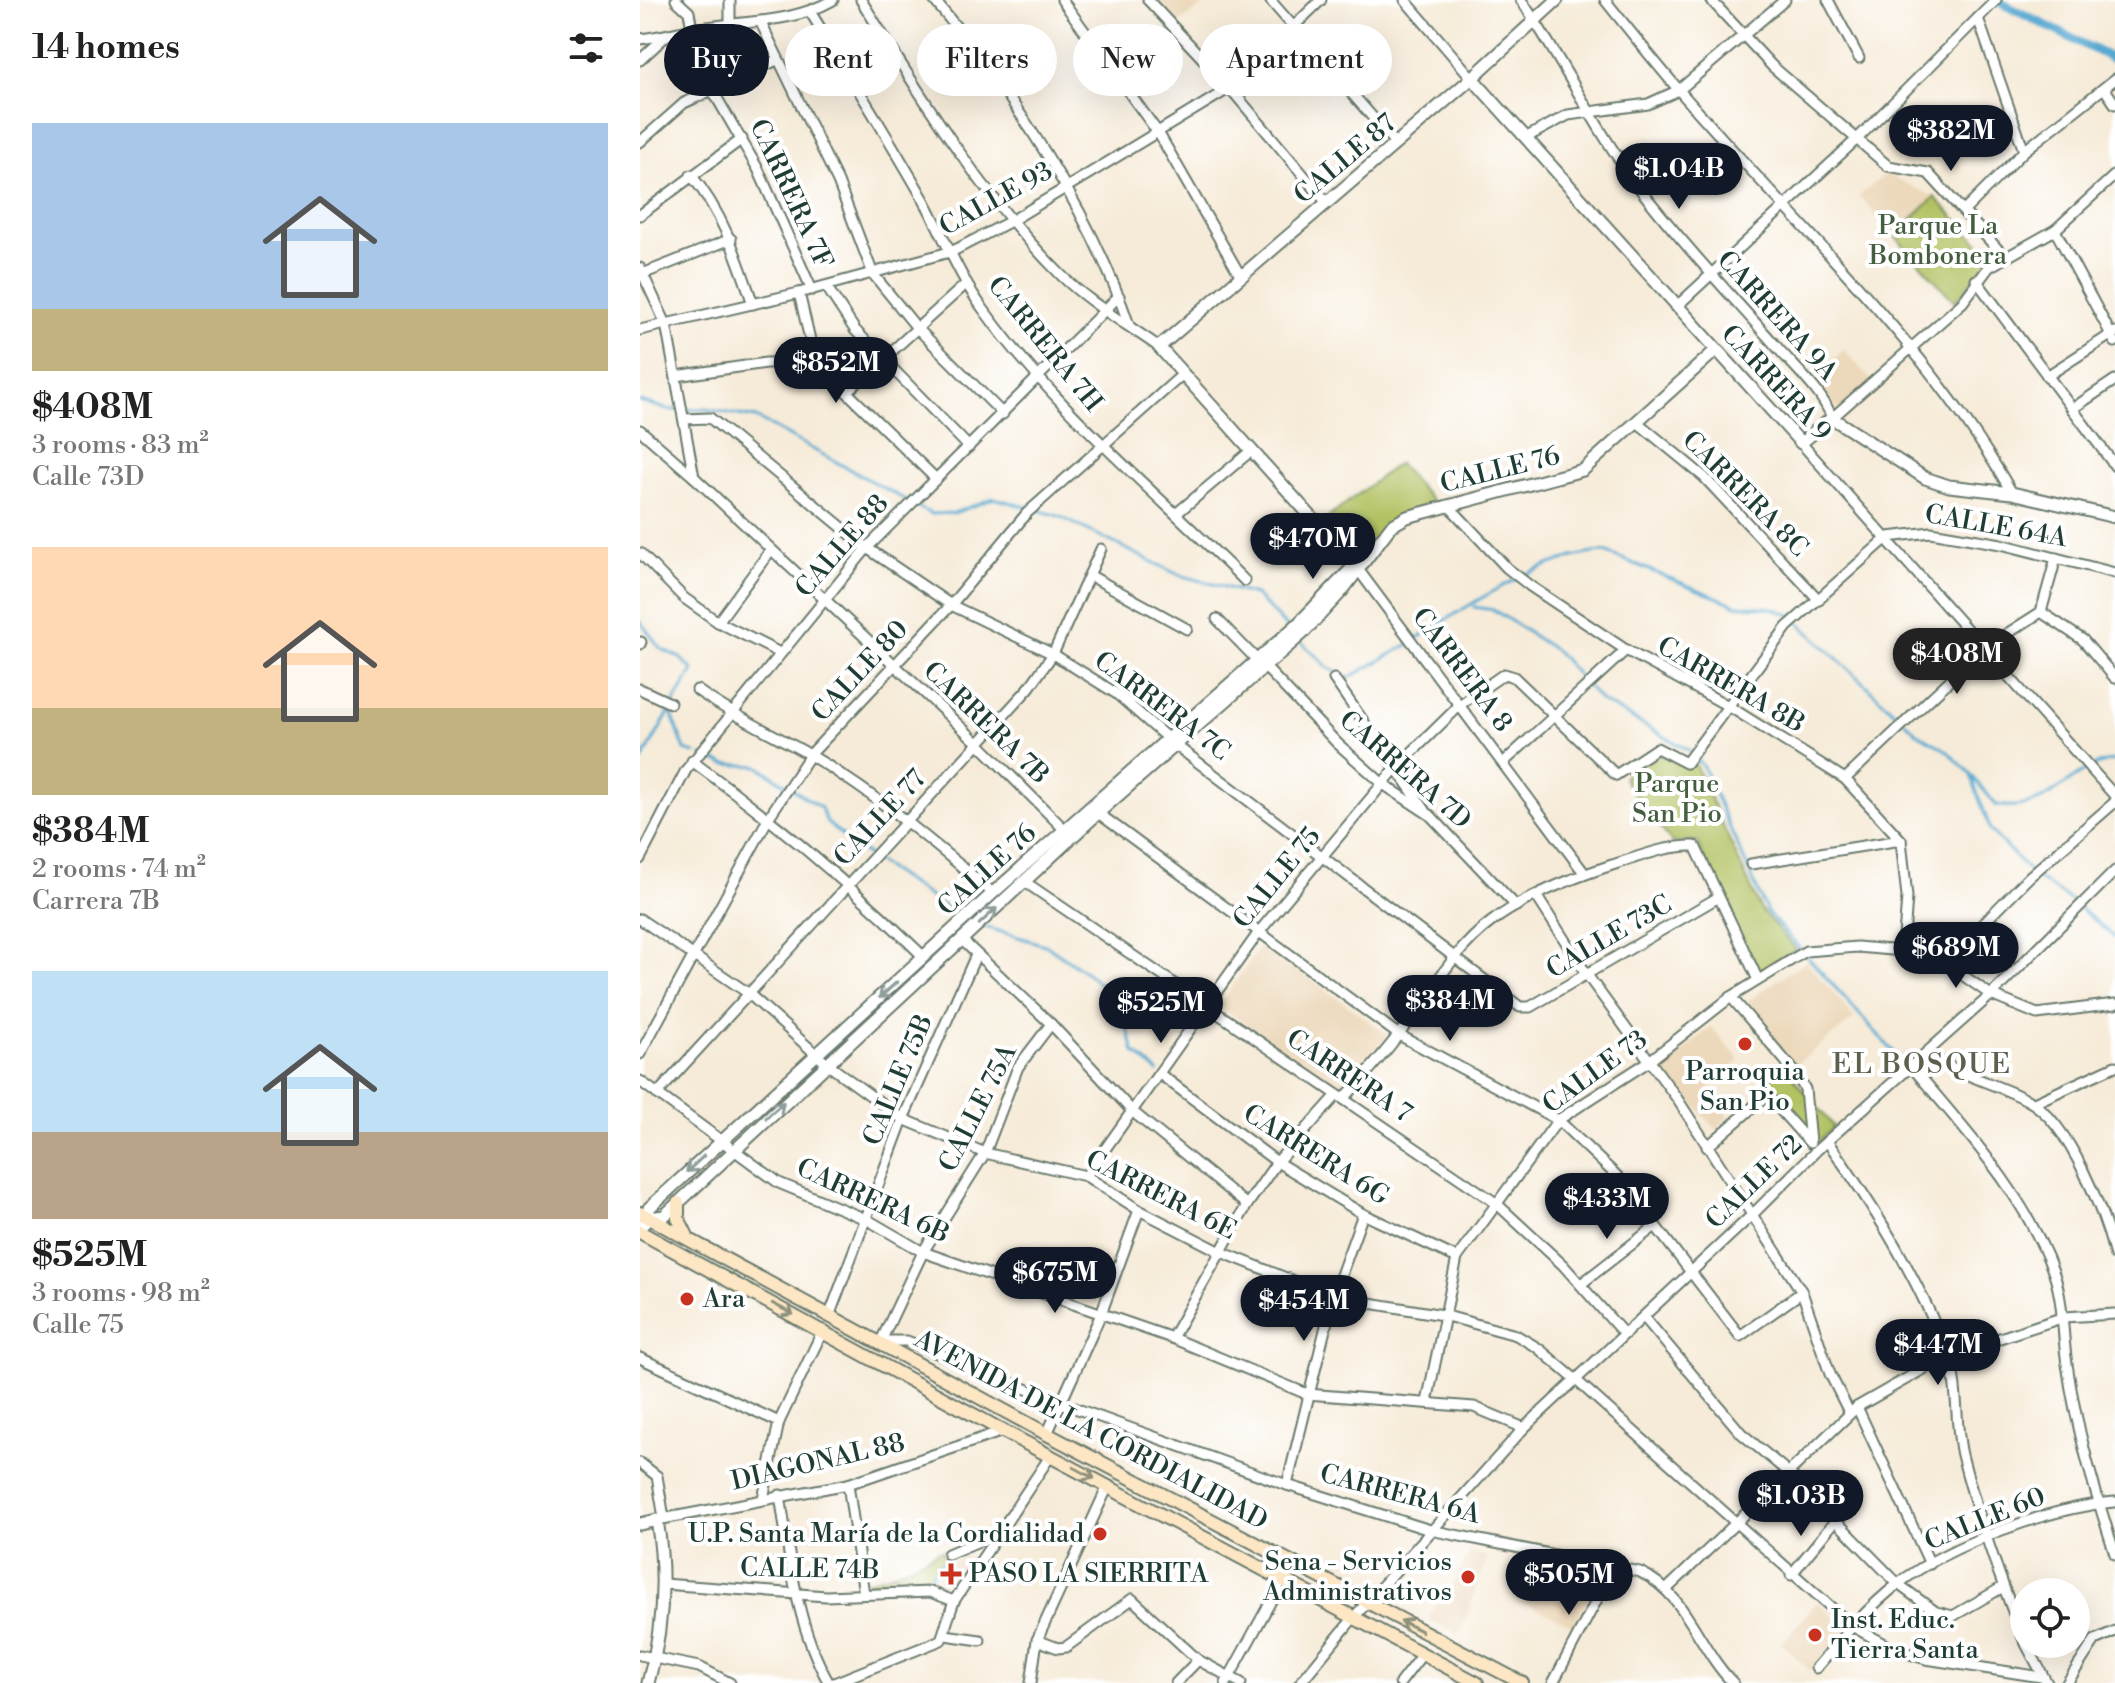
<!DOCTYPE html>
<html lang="en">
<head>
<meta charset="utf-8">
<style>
	body { margin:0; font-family:"Libre Bodoni",serif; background:#f2f2f2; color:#222; height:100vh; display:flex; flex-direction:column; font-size:30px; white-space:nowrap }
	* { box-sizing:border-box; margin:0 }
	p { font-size:26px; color:#767676 }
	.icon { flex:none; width:44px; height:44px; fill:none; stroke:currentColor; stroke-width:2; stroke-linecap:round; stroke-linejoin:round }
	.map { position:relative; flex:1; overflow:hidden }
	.drawer { display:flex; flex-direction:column; background:#fff; width:640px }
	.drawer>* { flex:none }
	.guide { position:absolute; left:24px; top:24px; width:760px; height:72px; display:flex; gap:16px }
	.fabs { position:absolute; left:1370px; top:1578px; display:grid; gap:16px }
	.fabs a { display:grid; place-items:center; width:80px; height:80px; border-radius:50%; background:#fff; box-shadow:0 8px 32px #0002; font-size:40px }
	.price { position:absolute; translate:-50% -68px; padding:0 18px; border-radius:28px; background:#111827; color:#fff; font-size:26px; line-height:52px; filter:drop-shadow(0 2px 4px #0008) }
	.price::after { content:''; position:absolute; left:50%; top:48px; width:24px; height:18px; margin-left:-12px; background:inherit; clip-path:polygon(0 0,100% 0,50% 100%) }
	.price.on { background:#222; color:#fff }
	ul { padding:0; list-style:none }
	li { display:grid; align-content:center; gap:16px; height:424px; padding:0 32px }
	li span { display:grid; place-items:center; height:248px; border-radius:0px; color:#555 }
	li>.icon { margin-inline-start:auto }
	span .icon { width:144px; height:144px; fill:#fffc; stroke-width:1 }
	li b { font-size:34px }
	h2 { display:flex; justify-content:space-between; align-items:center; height:96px; padding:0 32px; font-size:34px }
	.chip { padding:0 28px; border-radius:36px; background:#fff; box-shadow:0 8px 32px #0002; font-size:28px; line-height:72px }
	.chip.on { background:#111827; color:#fff }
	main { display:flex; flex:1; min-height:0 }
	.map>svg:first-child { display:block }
</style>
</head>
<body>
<main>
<section class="drawer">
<h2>14 homes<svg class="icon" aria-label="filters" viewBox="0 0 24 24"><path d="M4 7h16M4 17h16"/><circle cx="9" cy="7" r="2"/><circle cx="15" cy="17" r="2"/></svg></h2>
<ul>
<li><span style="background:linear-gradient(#a9c7e8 75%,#c2b280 0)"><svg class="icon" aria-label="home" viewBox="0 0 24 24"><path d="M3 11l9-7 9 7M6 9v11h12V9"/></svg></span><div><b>$408M</b><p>3 rooms · 83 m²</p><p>Calle 73D</p></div></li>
<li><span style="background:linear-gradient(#ffd9b3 65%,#c2b280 0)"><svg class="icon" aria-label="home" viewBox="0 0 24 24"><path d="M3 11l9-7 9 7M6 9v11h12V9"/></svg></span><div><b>$384M</b><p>2 rooms · 74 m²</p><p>Carrera 7B</p></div></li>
<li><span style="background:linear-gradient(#bfe0f5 65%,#b9a48a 0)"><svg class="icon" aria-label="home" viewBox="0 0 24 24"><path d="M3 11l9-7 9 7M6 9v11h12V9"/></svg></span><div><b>$525M</b><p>3 rooms · 98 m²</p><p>Calle 75</p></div></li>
</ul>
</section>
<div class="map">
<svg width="1475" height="1683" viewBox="0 0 1475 1683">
	<rect width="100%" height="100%" fill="#fff"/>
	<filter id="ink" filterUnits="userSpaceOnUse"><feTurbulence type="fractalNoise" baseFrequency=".0125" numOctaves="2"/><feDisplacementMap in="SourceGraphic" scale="16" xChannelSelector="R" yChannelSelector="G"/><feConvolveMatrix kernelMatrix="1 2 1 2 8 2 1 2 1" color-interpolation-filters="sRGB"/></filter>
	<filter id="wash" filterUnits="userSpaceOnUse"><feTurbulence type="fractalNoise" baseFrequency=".006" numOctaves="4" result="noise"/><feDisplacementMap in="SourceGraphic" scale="32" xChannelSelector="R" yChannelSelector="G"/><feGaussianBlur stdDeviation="1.8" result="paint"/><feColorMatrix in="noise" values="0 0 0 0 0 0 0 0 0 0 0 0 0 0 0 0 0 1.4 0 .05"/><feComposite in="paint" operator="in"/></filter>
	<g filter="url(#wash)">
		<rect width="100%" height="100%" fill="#f6ebd8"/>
		<g fill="#ecd8ba">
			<path d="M515,0H571L534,26Z"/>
			<path d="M1246,174L1295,197L1254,235L1219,196Z"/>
			<path d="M1204,350L1232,381L1199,410L1172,379Z"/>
			<path d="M623,943L752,1038L705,1089L578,1006Z"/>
			<path d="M1166,961L1215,1018L1154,1066L1107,1001Z"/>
			<path d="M1071,1027L1100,1060L1066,1091L1089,1116L1076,1129L1022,1069Z"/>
			<path d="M830,1551L847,1557L820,1635L788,1620L801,1598L805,1600Z"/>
			<path d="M325,1555L334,1561L312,1595L292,1582L303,1565Z"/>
			<path d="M897,1563L964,1571L934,1626L877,1599Z"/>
			<path d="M1177,1602L1208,1628L1170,1671L1142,1643Z"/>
		</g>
		<g fill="#b2c264" stroke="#68804c" stroke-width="2">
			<path d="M1295,197L1352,257L1315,302L1254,235Z"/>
			<path d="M758,463L793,502L767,515L715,555L685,520Z"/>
			<path d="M1016,753L1042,765L1054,762L1121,910L1156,949L1119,973L1079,897L1057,841L1032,843L986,783L984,776Z"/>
			<path d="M1144,1066L1194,1127L1175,1145L1124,1085Z"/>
			<path d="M302,1550L306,1560L298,1564L283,1585L228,1590L227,1581L251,1574Z"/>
		</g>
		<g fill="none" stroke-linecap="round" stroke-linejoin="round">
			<g stroke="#56a9d1" stroke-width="3">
				<path d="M0,401L29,410L66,409L116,418L291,514L314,513L354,498L419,516L539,575L615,595L648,628"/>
				<path d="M834,607L854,610L916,651L961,701L1050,751"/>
				<path d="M0,621L21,649L39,657L53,670L0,764"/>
				<path d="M1158,622L1276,732L1306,750L1330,773L1351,831L1393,875L1436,904"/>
				<path d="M659,640L690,669L709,678L769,644"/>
				<path d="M775,640C825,607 904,554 965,552L1096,605L1132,608L1153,616"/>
				<path d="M31,712L45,750L55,753"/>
				<path d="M62,756L85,764L118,766L181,808L187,823L227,855L320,917"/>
				<path d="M1055,757L1063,767L1127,912L1260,1059L1261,1073"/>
				<path d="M1333,777L1356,805C1413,815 1428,766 1475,760"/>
				<path d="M1441,909L1475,938"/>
				<path d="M342,926L408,946L451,976L481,1004L494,1052L518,1072"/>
				<path d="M282,1588L299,1565L311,1557"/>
			</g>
			<path stroke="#56a9d1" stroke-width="9" d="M1355,0L1475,60"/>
		</g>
	</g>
	<g filter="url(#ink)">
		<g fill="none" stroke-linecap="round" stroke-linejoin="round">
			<g stroke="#6a7a6d" stroke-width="13">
				<g id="minor">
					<path d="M36,0L49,12L52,29"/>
					<path d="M221,0C280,95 341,195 421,275C449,303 487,324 519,347"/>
					<path d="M294,0C372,92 450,210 489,325"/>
					<path d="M422,0L519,134L600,275"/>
					<path d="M508,0L590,88L687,203"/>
					<path d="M630,0L756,144"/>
					<path d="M765,0L832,78"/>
					<path d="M881,0C924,62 955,130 1001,190C1043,245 1091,295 1136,346C1155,368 1182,391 1192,418L1322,303L1349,267L1415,230L1475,175"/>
					<path d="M965,0C989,30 1013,60 1038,89C1153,222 1284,339 1372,493"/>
					<path d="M1071,0L1132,66L1248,166L1288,173L1364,256"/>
					<path d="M1188,0L1219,58"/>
					<path d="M171,13C209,75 248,136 284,200C303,234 318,274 341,306C416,411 515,491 605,581"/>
					<path d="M1338,18L1384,151"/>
					<path d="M121,23L198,182L233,274L277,328L363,414"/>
					<path d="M90,25V0"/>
					<path d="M40,34L118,169L172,290"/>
					<path d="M0,39C19,37 36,32 55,29C103,20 149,25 193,0"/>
					<path d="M0,60L26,36"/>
					<path d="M1464,88L1475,104"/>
					<path d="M885,138L928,115L1008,104L1039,90L1145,0"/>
					<path d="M0,142L44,103L137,60"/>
					<path d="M51,175C83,213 97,257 113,304"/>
					<path d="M1325,210L1384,151L1475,79"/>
					<path d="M0,215L102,139"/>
					<path d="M1415,230L1475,342"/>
					<path d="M0,268L26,324L54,477L339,744L427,832"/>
					<path d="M0,275L91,239"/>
					<path d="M1336,280L1475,466"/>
					<path d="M186,286L215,330L329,447"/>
					<path d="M159,293L175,361L296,479"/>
					<path d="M1036,307L1217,139L1356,0"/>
					<path d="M0,330L159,293L313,251L371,221L590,88L681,0"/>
					<path d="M36,376L126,363L175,361"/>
					<path d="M1407,376L1475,332"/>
					<path d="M207,392L327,283"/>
					<path d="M1432,409L1475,380"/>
					<path d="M44,419L70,418L227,548L311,605L413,654L477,694L534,744L880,1007H890L1077,898"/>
					<path d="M997,422L1064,477L1179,600"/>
					<path d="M0,430L54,477"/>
					<path d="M1161,443L1475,796"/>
					<path d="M808,505L867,568L890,586L986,650L1090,707L1205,779L1261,840L1267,897L1263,951"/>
					<path d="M537,513L612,450"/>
					<path d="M0,553L44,598L78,622L140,653"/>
					<path d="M717,568L945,874"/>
					<path d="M449,575L547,629"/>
					<path d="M1401,612L1443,640L1475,678"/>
					<path d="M577,619L617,660"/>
					<path d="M78,622L130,551"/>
					<path d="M0,644L1,642"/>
					<path d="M625,667L697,743L743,784L790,815L876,906"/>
					<path d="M694,679L785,810"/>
					<path d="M0,689L30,703"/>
					<path d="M57,690C93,716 132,733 170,755C236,794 294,843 353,893"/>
					<path d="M52,761C135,821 211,885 284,957"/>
					<path d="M863,763L986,650"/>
					<path d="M1205,779L1343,649L1401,612L1416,558"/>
					<path d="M458,813L759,1035L918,1120L978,1177L1100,1336L1162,1292"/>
					<path d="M0,859L46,770L227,548L479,296"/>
					<path d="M1111,864L1261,840"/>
					<path d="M385,882L856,1203L923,1265L984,1334"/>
					<path d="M897,897L947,975L1036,1097L1162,1292L1190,1374L1209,1412"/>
					<path d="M0,919L108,993L187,1064L263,1119L345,1153L446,1176L499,1210L579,1251L693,1297L803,1315L876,1335L898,1348L936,1380L1212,1626L1254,1649L1286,1659L1401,1677"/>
					<path d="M322,940L411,1024L493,1112L607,1205"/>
					<path d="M1305,962L1389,877L1475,802"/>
					<path d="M1091,997L1154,1071L1165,1089L1170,1143"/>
					<path d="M1289,1053C1317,1076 1357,1083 1389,1101C1430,1123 1464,1213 1475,1256"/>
					<path d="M0,1054L129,817L170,755L311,605L387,513L543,374"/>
					<path d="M1273,1068C1325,1130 1386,1195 1414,1274C1424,1304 1422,1333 1427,1364C1436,1428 1455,1492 1475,1554"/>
					<path d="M521,1075L637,1162L723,1214L817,1258"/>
					<path d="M0,1081L139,1183L228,1220L283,1252L532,1338L667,1394L834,1407L884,1428"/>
					<path d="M17,1094L389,688L413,654L461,549"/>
					<path d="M704,1099C722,1078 742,1057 759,1034C788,997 813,950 851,922C886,896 932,878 972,865C999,857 1027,845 1055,846L1118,980"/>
					<path d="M1394,1103L1475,1066"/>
					<path d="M1187,1141C1235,1208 1277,1276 1307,1353C1320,1385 1314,1421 1322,1455C1338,1518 1360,1579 1384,1640"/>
					<path d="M1067,1147L1127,1095L1169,1142"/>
					<path d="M446,1176L619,932L755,769L821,704L864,674L874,677L976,775L1017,748L1046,763L1147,627L1248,537L1291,532L1361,544L1475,573"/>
					<path d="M941,1284L1014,1227"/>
					<path d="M190,1314L263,1119L336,955"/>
					<path d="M1004,1317L1101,1433L1149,1473L1258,1584L1296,1612L1313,1616L1363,1587"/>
					<path d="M532,1338L607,1205L637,1162L697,1095"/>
					<path d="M241,1341H267L421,1403L647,1485L790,1530L1000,1572C1047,1594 1058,1648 1093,1683"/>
					<path d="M241,1341L283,1252L345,1153L378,1067L411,1024"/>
					<path d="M0,1358L139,1422"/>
					<path d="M787,1402L817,1258L918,1120L1008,1062L1091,997L1166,951L1217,947L1263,951L1298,958L1351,995L1397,1014L1475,1004"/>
					<path d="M1217,1407L1290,1564"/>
					<path d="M407,1434L461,1314L499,1210"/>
					<path d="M0,1463L17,1476L24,1518"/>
					<path d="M208,1484L224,1594"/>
					<path d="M647,1485L693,1297L723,1214"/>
					<path d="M140,1495C150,1559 156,1626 189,1683"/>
					<path d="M123,1499L139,1422L183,1330"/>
					<path d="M17,1520L208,1484L363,1431"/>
					<path d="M308,1554L360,1532"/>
					<path d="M1151,1575L1195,1521"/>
					<path d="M23,1584L186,1596L290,1592L314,1601"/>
					<path d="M1027,1589L1217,1407L1308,1355L1424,1317L1475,1314"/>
					<path d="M305,1635L340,1640"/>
					<path d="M397,1640L418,1648L426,1647L492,1599L558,1660L601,1683"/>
					<path d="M1386,1644L1407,1683"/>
					<path d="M0,1655L59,1667L90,1683"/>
					<path d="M1176,1668C1201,1639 1227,1608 1258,1584C1308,1545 1411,1507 1475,1502"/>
					<path d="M194,1683L301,1640L314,1601L411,1455"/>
					<path d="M391,1683L397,1640L468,1486"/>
					<path d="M536,1683L558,1660"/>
					<path d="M586,1683L643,1579"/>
					<path d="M660,1683L715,1616L884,1428L1111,1216L1177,1150L1351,995L1475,871"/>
					<path d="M760,1683L783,1653"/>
					<path d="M913,1683L974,1567"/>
					<path d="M1427,1683L1455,1640L1475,1631"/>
				</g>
			</g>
			<g stroke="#6a7a6d" stroke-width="15">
				<g id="tertiary">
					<path d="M832,78L1161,443L1192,418L1285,478L1309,486L1372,493L1475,517"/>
					<path d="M717,568L519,347L832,78L917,0"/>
					<path d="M9,1218V1208L353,893L657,625L713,567"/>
					<path d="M0,1227L9,1218L24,1216L458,813L663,633L702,591L751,526L767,517L943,470L1075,351"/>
					<path d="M0,1524L17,1520C26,1574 23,1630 8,1683"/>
				</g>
			</g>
			<g stroke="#6a7a6d" stroke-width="16">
				<g id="secondary">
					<path d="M38,1203V1218L47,1236"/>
					<path d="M0,1213L407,1434L882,1683"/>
					<path d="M0,1232L363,1431L837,1683"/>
				</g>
			</g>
			<use href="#minor" stroke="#fff" stroke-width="9"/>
			<use href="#tertiary" stroke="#fff" stroke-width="11"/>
			<use href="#secondary" stroke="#fce6c4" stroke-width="12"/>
		</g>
		<defs><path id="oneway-shaft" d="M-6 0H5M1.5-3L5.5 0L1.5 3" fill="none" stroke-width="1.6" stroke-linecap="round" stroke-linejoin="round" transform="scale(2)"/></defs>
		<g stroke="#8f9e9a">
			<use href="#oneway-shaft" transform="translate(348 916) rotate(-43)"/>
			<use href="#oneway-shaft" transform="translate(248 990) rotate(138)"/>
			<use href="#oneway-shaft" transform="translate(135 1110) rotate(-42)"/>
			<use href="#oneway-shaft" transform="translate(55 1164) rotate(137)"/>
		</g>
		<g stroke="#8e927c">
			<use href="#oneway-shaft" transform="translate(143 1309) rotate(28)"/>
			<use href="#oneway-shaft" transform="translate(444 1473) rotate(28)"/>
			<use href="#oneway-shaft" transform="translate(771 1626) rotate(-153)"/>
		</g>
	</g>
	<g fill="#c8321e" stroke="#fff" stroke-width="3">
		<circle cx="1105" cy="1044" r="8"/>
		<circle cx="47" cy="1299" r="8"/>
		<circle cx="460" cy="1534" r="8"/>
		<path d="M307 1562h8v8h8v8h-8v8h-8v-8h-8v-8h8z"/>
		<circle cx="828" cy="1577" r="8"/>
		<circle cx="1175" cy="1635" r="8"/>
	</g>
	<g text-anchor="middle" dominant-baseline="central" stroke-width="8" stroke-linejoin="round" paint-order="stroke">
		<g font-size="26" fill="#1f3d34" stroke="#fff">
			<text transform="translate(705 159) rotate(-40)">CALLE 87</text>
			<text transform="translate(151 194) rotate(65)">CARRERA 7F</text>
			<text transform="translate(356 199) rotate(-29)">CALLE 93</text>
			<text transform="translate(1137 316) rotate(48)">CARRERA 9A</text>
			<text transform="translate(405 344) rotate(51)">CARRERA 7H</text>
			<text transform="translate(1136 383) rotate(47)">CARRERA 9</text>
			<text transform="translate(860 470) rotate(-14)">CALLE 76</text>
			<text transform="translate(1105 494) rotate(45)">CARRERA 8C</text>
			<text transform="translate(1356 526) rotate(10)">CALLE 64A</text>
			<text transform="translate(202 546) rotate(-49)">CALLE 88</text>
			<text transform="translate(822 670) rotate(53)">CARRERA 8</text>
			<text transform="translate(220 671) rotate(-47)">CALLE 80</text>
			<text transform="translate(1091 685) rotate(30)">CARRERA 8B</text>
			<text transform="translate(522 706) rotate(37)">CARRERA 7C</text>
			<text transform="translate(346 723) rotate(44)">CARRERA 7B</text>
			<text transform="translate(765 770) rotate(41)">CARRERA 7D</text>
			<text transform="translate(240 818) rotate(-47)">CALLE 77</text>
			<text transform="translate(347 870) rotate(-42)">CALLE 76</text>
			<text transform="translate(637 878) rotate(-51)">CALLE 75</text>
			<text transform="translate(969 937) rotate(-30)">CALLE 73C</text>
			<text transform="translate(955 1072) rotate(-36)">CALLE 73</text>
			<text transform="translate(709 1076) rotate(34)">CARRERA 7</text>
			<text transform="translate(258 1080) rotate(-67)">CALLE 75B</text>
			<text transform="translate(338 1108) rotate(-63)">CALLE 75A</text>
			<text transform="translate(676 1155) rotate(32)">CARRERA 6G</text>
			<text transform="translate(1114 1182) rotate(-44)">CALLE 72</text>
			<text transform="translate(521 1195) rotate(27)">CARRERA 6E</text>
			<text transform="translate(233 1201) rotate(25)">CARRERA 6B</text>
			<text transform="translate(451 1430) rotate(28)">AVENIDA DE LA CORDIALIDAD</text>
			<text transform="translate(178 1462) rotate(-13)">DIAGONAL 88</text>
			<text transform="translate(760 1494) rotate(15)">CARRERA 6A</text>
			<text transform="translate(1345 1519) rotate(-22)">CALLE 60</text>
			<text transform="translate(170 1569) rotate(1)">CALLE 74B</text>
		</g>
		<g font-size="26" fill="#445e40" stroke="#fff">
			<text x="1298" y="226">Parque La<tspan x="1298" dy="30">Bombonera</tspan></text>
			<text x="1037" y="784">Parque<tspan x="1037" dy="30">San Pio</tspan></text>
		</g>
		<g font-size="26" fill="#1f3d34" stroke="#fff" text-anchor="start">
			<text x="1105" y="1072" text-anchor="middle">Parroquia<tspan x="1105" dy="30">San Pio</tspan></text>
			<text x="63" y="1299">Ara</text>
			<text x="444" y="1534" text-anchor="end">U.P. Santa María de la Cordialidad</text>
			<text x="812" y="1562" text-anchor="end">Sena - Servicios<tspan x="812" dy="30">Administrativos</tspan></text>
			<text x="329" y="1574">PASO LA SIERRITA</text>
			<text x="1191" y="1620">Inst. Educ.<tspan x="1191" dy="30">Tierra Santa</tspan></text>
		</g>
		<g font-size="28" letter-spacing="2" fill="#5b614c" stroke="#fff">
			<text x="1282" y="1064">EL BOSQUE</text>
		</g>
	</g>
</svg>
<div class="fabs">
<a><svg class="icon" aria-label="locate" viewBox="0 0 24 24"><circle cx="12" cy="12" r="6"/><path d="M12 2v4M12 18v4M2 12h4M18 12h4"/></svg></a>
</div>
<b class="price" style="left:1311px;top:173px">$382M</b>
<b class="price" style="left:1039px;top:211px">$1.04B</b>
<b class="price" style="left:196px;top:405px">$852M</b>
<b class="price" style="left:673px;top:581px">$470M</b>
<b class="price on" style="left:1317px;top:696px">$408M</b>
<b class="price" style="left:1316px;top:990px">$689M</b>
<b class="price" style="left:810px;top:1043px">$384M</b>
<b class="price" style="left:521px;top:1045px">$525M</b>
<b class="price" style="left:967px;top:1241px">$433M</b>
<b class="price" style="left:415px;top:1315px">$675M</b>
<b class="price" style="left:664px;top:1343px">$454M</b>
<b class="price" style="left:1298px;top:1387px">$447M</b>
<b class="price" style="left:1161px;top:1538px">$1.03B</b>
<b class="price" style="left:929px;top:1617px">$505M</b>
<div class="guide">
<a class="chip on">Buy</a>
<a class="chip">Rent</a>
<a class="chip">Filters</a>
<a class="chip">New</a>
<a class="chip">Apartment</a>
</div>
</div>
</main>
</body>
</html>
